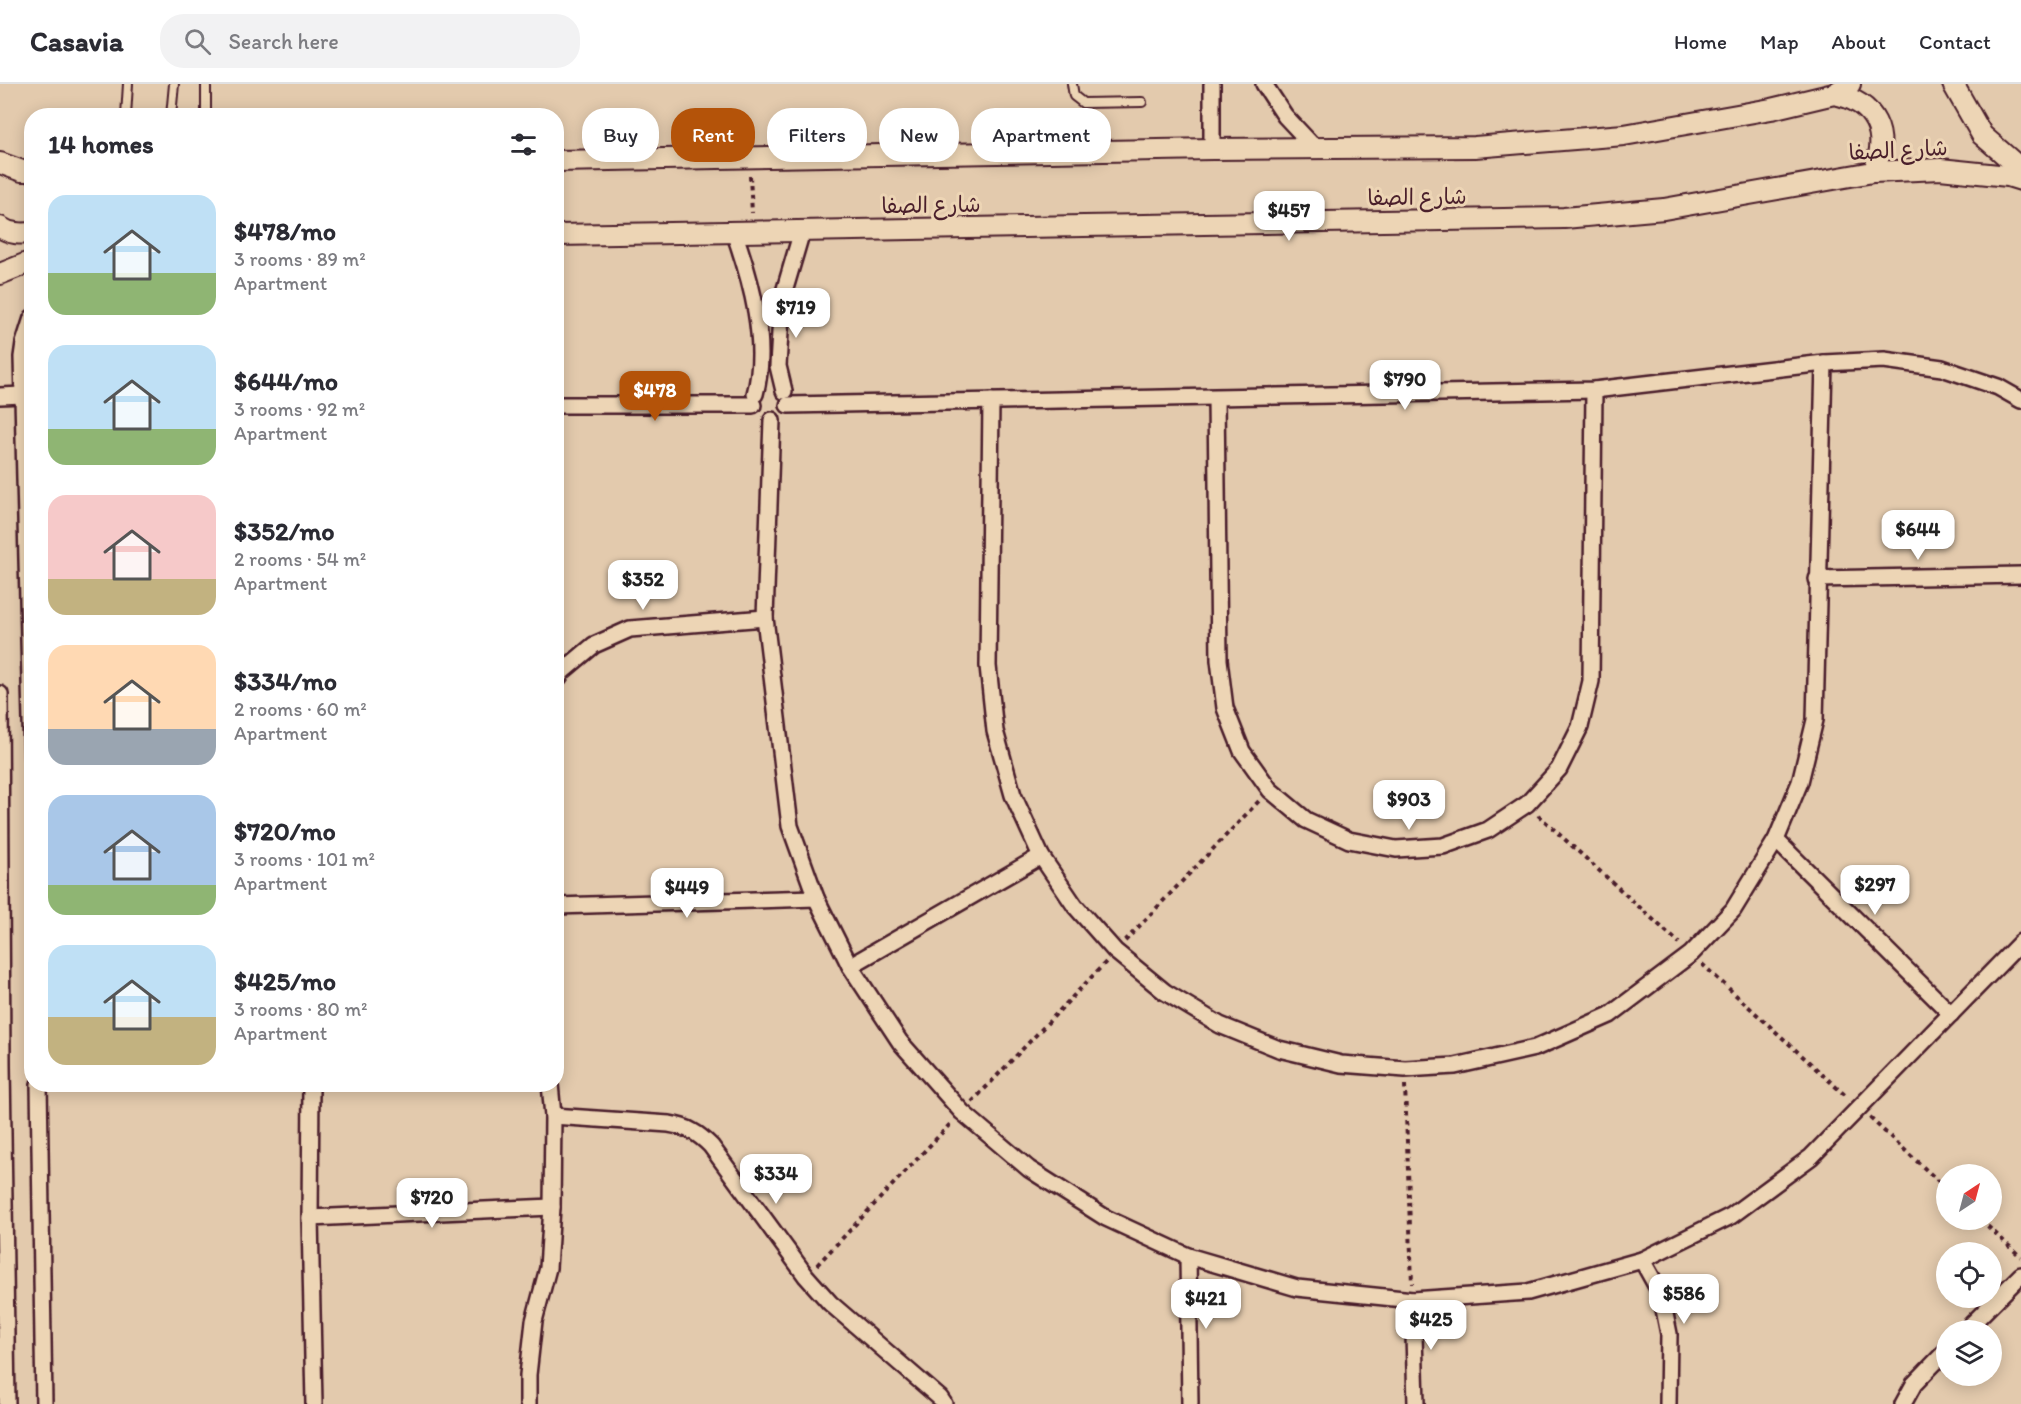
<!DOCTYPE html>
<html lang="en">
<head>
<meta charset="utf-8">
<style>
	body { margin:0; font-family:Itim,"Playpen Sans Arabic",sans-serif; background:#f2f2f3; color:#2b2b33; height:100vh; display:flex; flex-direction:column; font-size:22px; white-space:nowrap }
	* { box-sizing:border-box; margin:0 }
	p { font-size:20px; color:#7c7c81 }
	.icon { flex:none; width:33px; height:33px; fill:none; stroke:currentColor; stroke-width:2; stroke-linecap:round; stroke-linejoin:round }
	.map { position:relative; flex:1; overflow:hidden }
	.sheet { position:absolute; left:24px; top:24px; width:540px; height:984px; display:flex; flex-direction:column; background:#fff; border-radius:24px; box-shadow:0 3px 15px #0003 }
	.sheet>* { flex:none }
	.hud { position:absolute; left:582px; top:24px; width:570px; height:54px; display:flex; gap:12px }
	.needle { width:39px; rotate:36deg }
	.tools { position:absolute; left:1936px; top:1080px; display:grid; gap:12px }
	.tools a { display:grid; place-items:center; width:66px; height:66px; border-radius:50%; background:#fff; box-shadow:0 3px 15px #0003; font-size:30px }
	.price { position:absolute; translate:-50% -51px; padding:0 14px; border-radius:12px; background:#fff; color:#222; font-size:20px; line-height:39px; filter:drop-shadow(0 2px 3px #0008) }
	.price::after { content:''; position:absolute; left:50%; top:36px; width:18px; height:14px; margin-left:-9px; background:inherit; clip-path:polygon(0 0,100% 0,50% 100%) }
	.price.active { background:#b45309; color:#fff }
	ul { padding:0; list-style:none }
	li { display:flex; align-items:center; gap:18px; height:150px; padding:0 24px }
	li span { display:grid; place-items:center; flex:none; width:168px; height:120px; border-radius:18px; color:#555 }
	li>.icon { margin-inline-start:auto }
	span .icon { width:72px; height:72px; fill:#fffc; stroke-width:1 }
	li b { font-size:26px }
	h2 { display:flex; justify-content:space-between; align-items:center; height:72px; padding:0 24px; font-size:26px }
	.chip { padding:0 21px; border-radius:24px; background:#fff; box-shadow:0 3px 15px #0003; font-size:21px; line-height:54px }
	.chip.active { background:#b45309; color:#fff }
	header { display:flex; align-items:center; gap:36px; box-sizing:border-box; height:84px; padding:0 30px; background:#fff; border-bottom:2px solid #e1e1e2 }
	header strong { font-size:28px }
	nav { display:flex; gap:33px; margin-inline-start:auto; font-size:21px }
	.search { width:420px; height:54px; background:#f2f2f3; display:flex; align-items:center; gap:15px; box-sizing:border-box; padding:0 21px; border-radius:24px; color:#7c7c81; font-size:22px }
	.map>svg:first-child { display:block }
</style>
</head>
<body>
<header>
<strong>Casavia</strong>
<div class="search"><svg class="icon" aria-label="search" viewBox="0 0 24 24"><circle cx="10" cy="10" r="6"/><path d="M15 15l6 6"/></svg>Search here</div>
<nav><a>Home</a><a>Map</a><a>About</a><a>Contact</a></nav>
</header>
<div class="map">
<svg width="2021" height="1320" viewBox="0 0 2021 1320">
	<rect width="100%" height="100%" fill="#e3caad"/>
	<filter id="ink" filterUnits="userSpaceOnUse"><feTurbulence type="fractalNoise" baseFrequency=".0167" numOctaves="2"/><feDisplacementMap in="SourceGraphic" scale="12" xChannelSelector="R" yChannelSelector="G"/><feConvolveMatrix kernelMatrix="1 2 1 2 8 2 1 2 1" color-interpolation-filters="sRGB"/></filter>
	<g filter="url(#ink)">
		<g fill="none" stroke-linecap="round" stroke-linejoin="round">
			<g stroke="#4a1f2b" stroke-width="12">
				<g id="service">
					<path d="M206,0V32"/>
					<path d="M1072,0L1074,12L1083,19L1142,18"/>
					<path d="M126,32L128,0"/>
					<path d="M171,32L174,0"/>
				</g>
			</g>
			<g stroke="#4a1f2b" stroke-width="20">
				<g id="minor">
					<path d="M1212,0V65"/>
					<path d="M1264,0L1285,32L1315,64"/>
					<path d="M734,148C751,196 769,259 755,310"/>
					<path d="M32,234L24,259L22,273L32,677"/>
					<path d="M784,307L778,282L782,215L802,147"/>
					<path d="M0,312L23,311"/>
					<path d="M1216,314L1219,576L1225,624L1242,667L1270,706L1306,736L1349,756L1396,765L1443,762L1488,746L1527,720L1559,685L1580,643L1591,597L1594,306"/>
					<path d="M991,317L988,582L995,647L1013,711L1041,772L1075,822L1115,867L1165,908L1220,941L1279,965L1341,980L1405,985L1455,982L1535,964L1610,931L1691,870L1733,826L1776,756L1800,698L1815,636L1824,279"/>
					<path d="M556,321H753"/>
					<path d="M788,321L1594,306L1824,279L1884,276L1942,284L1998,303L2021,316"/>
					<path d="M772,336L765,534L790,742L816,814L850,882L900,958L962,1028L1029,1085L1106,1134L1188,1172L1297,1204L1413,1216L1528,1208L1642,1176L1731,1132L1811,1073L2021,858"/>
					<path d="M1817,495L2021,491"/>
					<path d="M556,597L563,587L594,561L630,545L765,534"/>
					<path d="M0,610L2,982L7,1320"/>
					<path d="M1776,756L1951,930"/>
					<path d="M556,822L816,814"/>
					<path d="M850,882L1041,772"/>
					<path d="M39,1000L44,1320"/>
					<path d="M311,1000L310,1134L314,1320"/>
					<path d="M553,1032L669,1040C688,1043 698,1049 711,1062L806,1192L830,1219L940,1314L944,1320"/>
					<path d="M310,1134L552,1123"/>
					<path d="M1188,1172L1190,1320"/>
					<path d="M1642,1176L1661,1210L1669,1250L1668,1320"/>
					<path d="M1413,1216L1416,1320"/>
					<path d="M1966,1246L2021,1191"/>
					<path d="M528,1320V1291L534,1237L548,1184L552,1123L553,1032L550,1000"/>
					<path d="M1903,1320L1914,1300L1947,1266"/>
				</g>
			</g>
			<g stroke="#4a1f2b" stroke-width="24">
				<g id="tertiary">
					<path d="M1953,0L1982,51L2021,85"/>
					<path d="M1834,10C1875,18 1891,50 1873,88"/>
					<path d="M556,77L1212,65L1475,63L1624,51L1771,25L1834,10L1850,0"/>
					<path d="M0,79L22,87H32"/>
					<path d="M0,143C10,150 20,150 32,149"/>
					<path d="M556,151L1564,134L1664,125L1873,88L1940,85L2008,92L2021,96"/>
					<path d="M0,190L32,177"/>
				</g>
			</g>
			<g stroke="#4a1f2b" stroke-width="4" stroke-dasharray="4.5 4.5" stroke-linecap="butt">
				<path d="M750,92L752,129"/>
				<path d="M1538,731L1679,859"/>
				<path d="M1125,857L1259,717"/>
				<path d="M1702,880L1847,1013"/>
				<path d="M1405,1001L1412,1200"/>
				<path d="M972,1018L1106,878"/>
				<path d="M1870,1034L1947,1105"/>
				<path d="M1981,1136L2021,1173"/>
				<path d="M817,1181L952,1038"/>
			</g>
			<use href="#service" stroke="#edd5b5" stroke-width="8"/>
			<use href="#minor" stroke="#edd5b5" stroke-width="15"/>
			<use href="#tertiary" stroke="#edd5b5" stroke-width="20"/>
		</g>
	</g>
	<g text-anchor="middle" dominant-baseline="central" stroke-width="6" stroke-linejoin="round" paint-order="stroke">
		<g font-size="22" fill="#4a1f2b" stroke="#edd5b5">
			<text transform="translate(1898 66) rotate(-3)">شارع الصفا</text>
			<text transform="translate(1417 113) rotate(-1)">شارع الصفا</text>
			<text transform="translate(931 121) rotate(-1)">شارع الصفا</text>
		</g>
	</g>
</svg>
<div class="tools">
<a><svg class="needle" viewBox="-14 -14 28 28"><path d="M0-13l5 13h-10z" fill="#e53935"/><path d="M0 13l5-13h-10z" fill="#7c7c81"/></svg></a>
<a><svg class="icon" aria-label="locate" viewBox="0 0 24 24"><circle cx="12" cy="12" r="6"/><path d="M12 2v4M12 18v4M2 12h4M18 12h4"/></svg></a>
<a><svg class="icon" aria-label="layers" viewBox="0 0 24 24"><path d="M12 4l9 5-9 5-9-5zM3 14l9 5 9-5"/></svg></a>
</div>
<b class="price" style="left:1289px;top:158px">$457</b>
<b class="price" style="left:796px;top:255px">$719</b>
<b class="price" style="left:1405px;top:327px">$790</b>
<b class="price active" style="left:655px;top:338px">$478</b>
<b class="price" style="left:1918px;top:477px">$644</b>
<b class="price" style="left:643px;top:527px">$352</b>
<b class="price" style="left:1409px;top:747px">$903</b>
<b class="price" style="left:1875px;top:832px">$297</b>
<b class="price" style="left:687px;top:835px">$449</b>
<b class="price" style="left:776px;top:1121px">$334</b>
<b class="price" style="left:432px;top:1145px">$720</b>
<b class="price" style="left:1684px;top:1241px">$586</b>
<b class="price" style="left:1206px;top:1246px">$421</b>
<b class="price" style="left:1431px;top:1267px">$425</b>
<div class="hud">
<a class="chip">Buy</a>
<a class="chip active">Rent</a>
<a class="chip">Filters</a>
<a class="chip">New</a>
<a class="chip">Apartment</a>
</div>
<section class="sheet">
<h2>14 homes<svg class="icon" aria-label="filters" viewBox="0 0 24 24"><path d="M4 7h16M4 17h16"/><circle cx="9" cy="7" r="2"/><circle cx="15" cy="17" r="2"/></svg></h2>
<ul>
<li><span style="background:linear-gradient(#bfe0f5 65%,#8fb573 0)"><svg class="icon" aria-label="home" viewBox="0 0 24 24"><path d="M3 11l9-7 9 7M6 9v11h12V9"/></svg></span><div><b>$478/mo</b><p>3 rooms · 89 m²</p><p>Apartment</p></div></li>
<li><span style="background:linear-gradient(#bfe0f5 70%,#8fb573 0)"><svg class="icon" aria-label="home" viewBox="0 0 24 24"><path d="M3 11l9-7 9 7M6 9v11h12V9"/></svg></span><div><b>$644/mo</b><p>3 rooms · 92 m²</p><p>Apartment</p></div></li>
<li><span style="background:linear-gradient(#f6c9c9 70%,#c2b280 0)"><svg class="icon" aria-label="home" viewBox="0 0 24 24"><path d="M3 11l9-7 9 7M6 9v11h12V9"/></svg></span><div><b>$352/mo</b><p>2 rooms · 54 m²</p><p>Apartment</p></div></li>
<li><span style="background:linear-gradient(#ffd9b3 70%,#9aa5b1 0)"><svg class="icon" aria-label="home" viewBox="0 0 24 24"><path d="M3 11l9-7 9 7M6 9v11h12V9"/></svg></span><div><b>$334/mo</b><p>2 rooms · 60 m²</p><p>Apartment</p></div></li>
<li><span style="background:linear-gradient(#a9c7e8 75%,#8fb573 0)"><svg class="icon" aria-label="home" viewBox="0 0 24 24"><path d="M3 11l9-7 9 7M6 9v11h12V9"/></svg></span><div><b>$720/mo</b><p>3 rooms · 101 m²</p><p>Apartment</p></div></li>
<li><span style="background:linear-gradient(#bfe0f5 60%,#c2b280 0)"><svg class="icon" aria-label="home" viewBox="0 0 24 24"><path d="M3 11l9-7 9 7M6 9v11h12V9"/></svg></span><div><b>$425/mo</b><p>3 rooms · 80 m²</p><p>Apartment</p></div></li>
</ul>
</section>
</div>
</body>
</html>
